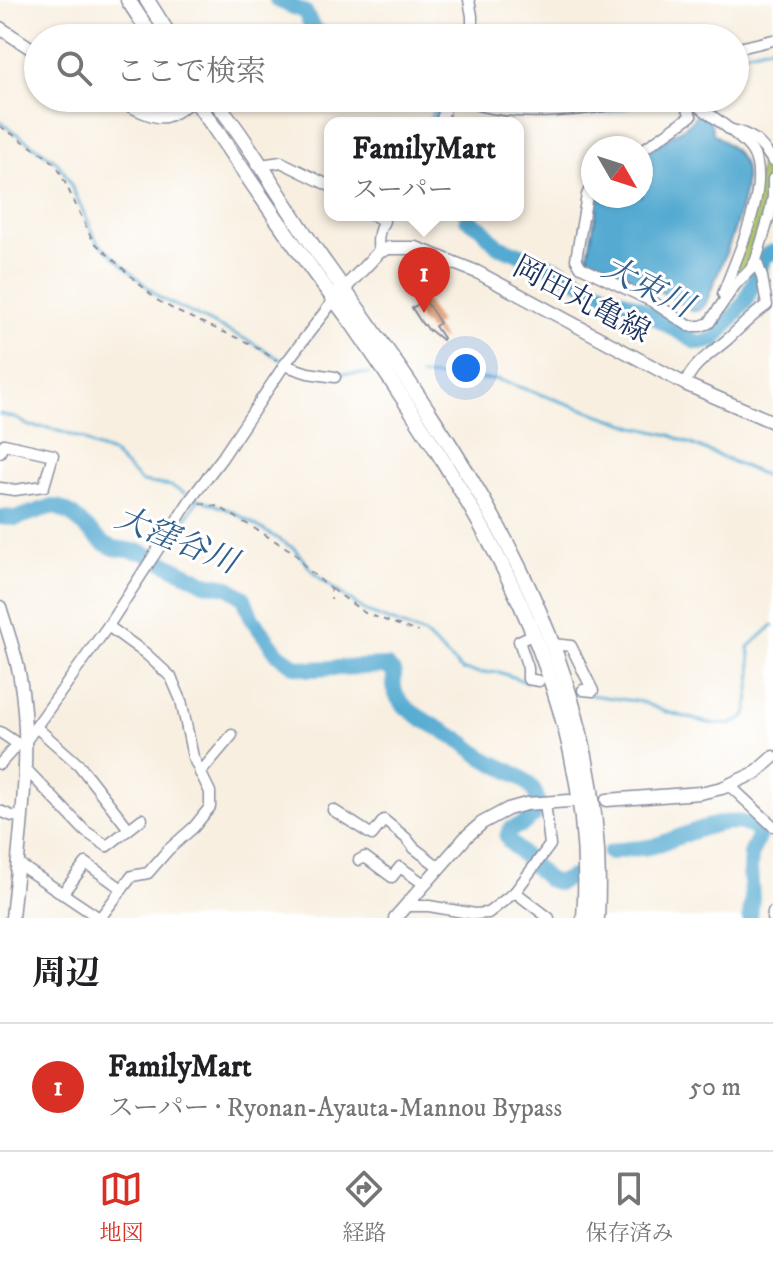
<!DOCTYPE html>
<html lang="ja">
<meta charset="utf-8">
<style>
body{margin:0;font-family:"IM FELL DW Pica","Noto Serif JP",serif;background:#f6f6f6;color:#202124}
.compass{position:absolute;left:581px;top:136px;width:72px;height:72px;border-radius:50%;background:#fff;box-shadow:0 2px 6px #0004;rotate:129deg}
.you{position:absolute;left:466px;top:368px;width:28px;height:28px;margin:-20px;border:6px solid #fff;border-radius:50%;background:#1a73e8;box-shadow:0 0 0 12px #1a73e833}
.badge{display:grid;place-items:center;width:52px;height:52px;border-radius:50%;background:#d93025;color:#fff;font-size:26px;font-weight:700}
.pin{position:absolute;translate:-50% -66px;filter:drop-shadow(0 2px 4px #0008)}
.pin::after{content:'';position:absolute;top:42px;width:28px;height:24px;background:inherit;clip-path:polygon(0 0,100% 0,50% 100%)}
.popup{position:absolute;left:324px;top:117px;width:200px;height:104px;box-sizing:border-box;display:grid;place-content:center;border-radius:16px;background:#fff;filter:drop-shadow(0 2px 6px #0005);font-size:26px;white-space:nowrap;color:#757577}
.popup b{font-size:30px;color:#202124}
.popup::after{content:'';position:absolute;left:50%;top:100%;margin-left:-16px;border:16px solid transparent;border-top-color:#fff}
.list{margin:0;padding:0;list-style:none}
h2{display:flex;justify-content:space-between;align-items:center;height:104px;margin:0;padding:0 32px;font-size:34px}
h2 small{font-size:26px;font-weight:400;color:#757577}
.list li{display:grid;grid-template-columns:52px 1fr auto;gap:24px;align-items:center;box-sizing:border-box;height:128px;padding:0 32px;border-top:2px solid #e0e0e0}
.list b{display:block;font-size:30px;white-space:nowrap}
.list p{margin:0;font-size:26px;white-space:nowrap;color:#757577}
.list em{font-size:26px;font-style:normal;color:#757577}
.icon{flex:none;width:44px;height:44px;fill:none;stroke:currentColor;stroke-width:2;stroke-linecap:round;stroke-linejoin:round}
.map{position:relative;flex:none;width:773px;height:918px;overflow:hidden}
.search{position:absolute;background:#fff;box-shadow:0 2px 6px #0004;left:24px;right:24px;top:24px;height:88px;display:flex;align-items:center;gap:20px;box-sizing:border-box;padding:0 28px;border-radius:44px;color:#757577;font-size:30px}
.sheet{height:232px;background:#fff}
nav{display:flex;justify-content:space-around;align-items:center;box-sizing:border-box;height:112px;border-top:2px solid #e0e0e0;background:#fff;font-size:22px;color:#757577}
nav a{display:grid;justify-items:center;gap:4px}
nav .on{color:#d93025}
.map>svg:first-child{display:block}
.green{fill:#adc56a;stroke:#647a64;stroke-width:2}
.water{fill:#54aad1;stroke:#386c98;stroke-width:2}
.lines{fill:none;stroke-linecap:round;stroke-linejoin:round}
.stream{stroke:#54aad1;stroke-width:3}
.river{stroke:#54aad1;stroke-width:16}
.building{fill:#dd9465}
.minor-casing{stroke:#8a8f9f;stroke-width:13}
.major-casing{stroke:#8a8f9f;stroke-width:15}
.highway-casing{stroke:#8a8f9f;stroke-width:17}
.path{stroke:#8a8f9f;stroke-width:2;stroke-dasharray:6 6;stroke-linecap:butt}
.minor{stroke:#fff;stroke-width:10}
.major{stroke:#fff;stroke-width:12}
.highway{stroke:#fff;stroke-width:14}
.labels{text-anchor:middle;stroke-width:6;stroke-linejoin:round;paint-order:stroke}
.street-label{font-size:30px;fill:#1b2f5e;stroke:#fff}
.water-label{font-size:32px;font-style:italic;fill:#32608c;stroke:#fff}
</style>
<div class="map">
<svg width="773" height="918" viewBox="0 0 773 918">
<rect width="100%" height="100%" fill="#fff"/>
<filter id="ink" filterUnits="userSpaceOnUse"><feTurbulence type="fractalNoise" baseFrequency=".0125" numOctaves="2"/><feDisplacementMap in="SourceGraphic" scale="16" xChannelSelector="R" yChannelSelector="G"/><feConvolveMatrix kernelMatrix="1 2 1 2 8 2 1 2 1" color-interpolation-filters="sRGB"/></filter>
<filter id="wash" filterUnits="userSpaceOnUse"><feTurbulence type="fractalNoise" baseFrequency=".006" numOctaves="4" result="noise"/><feDisplacementMap in="SourceGraphic" scale="32" xChannelSelector="R" yChannelSelector="G"/><feGaussianBlur stdDeviation="1.8" result="paint"/><feColorMatrix in="noise" values="0 0 0 0 0 0 0 0 0 0 0 0 0 0 0 0 0 1.4 0 .05"/><feComposite in="paint" operator="in"/></filter>
<g filter="url(#wash)">
<rect width="100%" height="100%" fill="#f8efe0"/>
<!-- green -->
<path class="green" d="M736 132C743 137 757 143 761 151 773 175 761 245 747 268 741 276 733 284 727 292L761 164Z"/>
<!-- water -->
<path class="water" d="M701 113 710 120 713 133C724 142 737 150 743 163 755 192 717 275 705 305L698 311H692L656 289 592 262 588 255 597 208 592 207 594 196H641V156L690 123 696 115Z"/>
<g class="lines">
<!-- stream -->
<g class="stream">
<path d="M299 9C314 8 311 15 319 24 326 32 342 32 351 38"/>
<polyline points="735,58 740,54 773,46"/>
<polyline points="466,106 479,112 501,114"/>
<polyline points="592,113 611,112 663,98"/>
<polyline points="0,122 56,161 66,175 97,241 160,298 251,342 285,362"/>
<polyline points="335,373 369,374"/>
<polyline points="420,376 499,380 635,427 670,435 773,479"/>
<polyline points="0,414 18,419 29,426 49,428 83,439 93,446 112,453 142,482 171,486 185,493"/>
<polyline points="196,498 232,511 295,549 310,568 322,580 367,612 424,634 462,670 481,673 499,672 526,682"/>
<polyline points="159,559 198,500"/>
<polyline points="590,695 642,702 666,712 712,724 728,724 737,722 745,716 747,712 752,673 749,647 773,625"/>
</g>
<!-- river -->
<g class="river">
<polyline points="277,0 305,12 315,33 320,38"/>
<polyline points="430,98 440,108 436,123"/>
<polyline points="467,215 467,219 481,228 498,246 560,270 591,287 638,307 696,342 706,342 715,339 745,302 765,256 773,252"/>
<path d="M0 517 17 518 50 507H57L71 514 103 543 114 548 142 552 205 583 228 587 244 598 252 619 278 654 295 666 309 669 387 666 394 673C394 679 393 687 395 692 402 714 446 730 464 743 471 748 477 754 484 758 502 769 531 776 537 798"/>
<polyline points="534,815 522,825 510,829 507,837 509,841 547,879 558,883 572,877"/>
<path d="M610 853C626 847 638 850 653 846 678 840 742 803 759 835L751 854 750 869 752 898 750 918"/>
</g>
</g>
<g id="blocks">
<!-- building -->
<polygon class="building" points="425,300 440,323 435,326 443,338 442,340 430,330 429,331 425,325 423,325 412,308"/>
</g>
</g>
<g filter="url(#ink)">
<use href="#blocks" fill-opacity="0" stroke="#8a8f9f" stroke-width="2"/>
<g class="lines">
<!-- minor casing -->
<g class="minor-casing">
<g id="minor">
<polyline points="469,0 472,16 472,38"/>
<polyline points="735,51 739,48 773,40"/>
<path d="M459 98C509 121 591 111 644 98"/>
<path d="M694 98 700 107C714 118 743 137 752 151 773 184 735 260 723 294"/>
<polyline points="441,123 446,104 450,98"/>
<path d="M729 129C753 135 759 140 773 161"/>
<polyline points="641,151 691,116 685,102 688,98"/>
<polyline points="261,165 281,162 330,186"/>
<polyline points="593,183 587,195 576,259 581,267 653,302 689,326 701,326 709,323 735,285 750,270 756,260"/>
<path d="M373 215 384 221C378 232 377 240 379 252"/>
<polyline points="284,365 308,373 335,377"/>
<path d="M685 384C693 363 712 353 728 339 741 327 752 315 767 305L762 277 756 260 769 217 773 197V179"/>
<polyline points="0,452 4,444 53,455 44,486 15,490 0,488"/>
<polyline points="534,634 519,641 528,668 528,679 539,681"/>
<polyline points="553,644 571,646 593,691 583,690"/>
<polyline points="36,727 79,765 129,829"/>
<polyline points="0,732 18,744 25,744"/>
<polyline points="25,742 108,626 190,500 222,458 285,364 334,300"/>
<polyline points="0,764 18,744"/>
<polyline points="24,767 85,831 107,846 142,819"/>
<polyline points="200,773 232,735"/>
<polyline points="730,786 773,826"/>
<polyline points="333,810 372,835 384,820 406,838 414,848 439,867"/>
<polyline points="0,811 12,816 21,817"/>
<polyline points="359,860 365,857 392,877 400,867 424,884"/>
<polyline points="17,863 99,918"/>
<polyline points="515,892 549,918"/>
<polyline points="62,894 86,863 122,889"/>
<polyline points="405,906 429,906 475,914 488,913 515,892 550,845 545,802"/>
<polyline points="100,918 132,876 148,873 168,850 194,827 210,807 210,792 193,757 181,700 171,677 145,653 108,626"/>
<polyline points="772,918 773,912"/>
</g>
</g>
<!-- major casing -->
<g class="major-casing">
<g id="major">
<polyline points="0,28 38,53"/>
<path d="M114 98C126 103 153 119 165 116 175 114 186 104 195 98"/>
<polyline points="339,294 379,252 389,248 416,248 477,272 685,384 773,422"/>
<path d="M0 607C7 630 16 654 20 678 33 752 19 843 12 918"/>
<polyline points="607,800 700,793 722,788 755,773 773,757"/>
<polyline points="395,918 467,836 482,823 508,809 526,804 569,801"/>
</g>
</g>
<!-- highway casing -->
<g class="highway-casing">
<g id="highway">
<polyline points="128,0 153,38"/>
<polyline points="147,0 171,38"/>
<path d="M194 98C233 155 271 212 311 268 325 288 340 306 354 326 476 503 600 694 584 918"/>
<path d="M213 98C255 150 286 209 325 263 467 461 611 661 597 918"/>
</g>
</g>
<!-- path -->
<g class="path">
<polyline points="0,126 50,159 58,168 93,241 157,300 178,312 251,344 276,360"/>
<polyline points="200,503 219,507 295,553 307,569 331,589 331,600"/>
<polyline points="332,589 365,613 418,632"/>
</g>
<!-- minor -->
<use href="#minor" class="minor"/>
<!-- major -->
<use href="#major" class="major"/>
<!-- highway -->
<use href="#highway" class="highway"/>
</g>
</g>
<g class="labels">
<!-- street labels -->
<g class="street-label">
<text transform="translate(582 299) rotate(28)" y="10">岡田丸亀線</text>
</g>
<!-- water labels -->
<g class="water-label">
<text transform="translate(648 286) rotate(27)" y="11">大束川</text>
<text transform="translate(177 539) rotate(22)" y="11">大窪谷川</text>
</g>
</g>
</svg>
<svg class="compass" viewBox="-18 -18 36 36"><path d="M0-13l5 13h-10z" fill="#e53935"/><path d="M0 13l5-13h-10z" fill="#757577"/></svg>
<div class="you"></div>
<div class="pin badge" style="left:424px;top:313px">1</div>
<div class="popup"><b>FamilyMart</b>スーパー</div>
<div class="search"><svg class="icon" aria-label="search" viewBox="0 0 24 24"><circle cx="10" cy="10" r="6"/><path d="M15 15l6 6"/></svg>ここで検索</div>
</div>
<section class="sheet">
<h2>周辺<small></small></h2>
<ul class="list">
<li><span class="badge">1</span><div><b>FamilyMart</b><p>スーパー · Ryonan-Ayauta-Mannou Bypass</p></div><em>50 m</em></li>
</ul>
</section>
<nav>
<a class="on"><svg class="icon" aria-label="map" viewBox="0 0 24 24"><path d="M3 6l6-2 6 2 6-2v14l-6 2-6-2-6 2zM9 4v14M15 6v14"/></svg>地図</a>
<a><svg class="icon" aria-label="directions" viewBox="0 0 24 24"><path d="M12 3l9 9-9 9-9-9zM9 14v-3h6M13 9l2 2-2 2"/></svg>経路</a>
<a><svg class="icon" aria-label="saved" viewBox="0 0 24 24"><path d="M7 4h10v16l-5-4-5 4z"/></svg>保存済み</a>
</nav>
